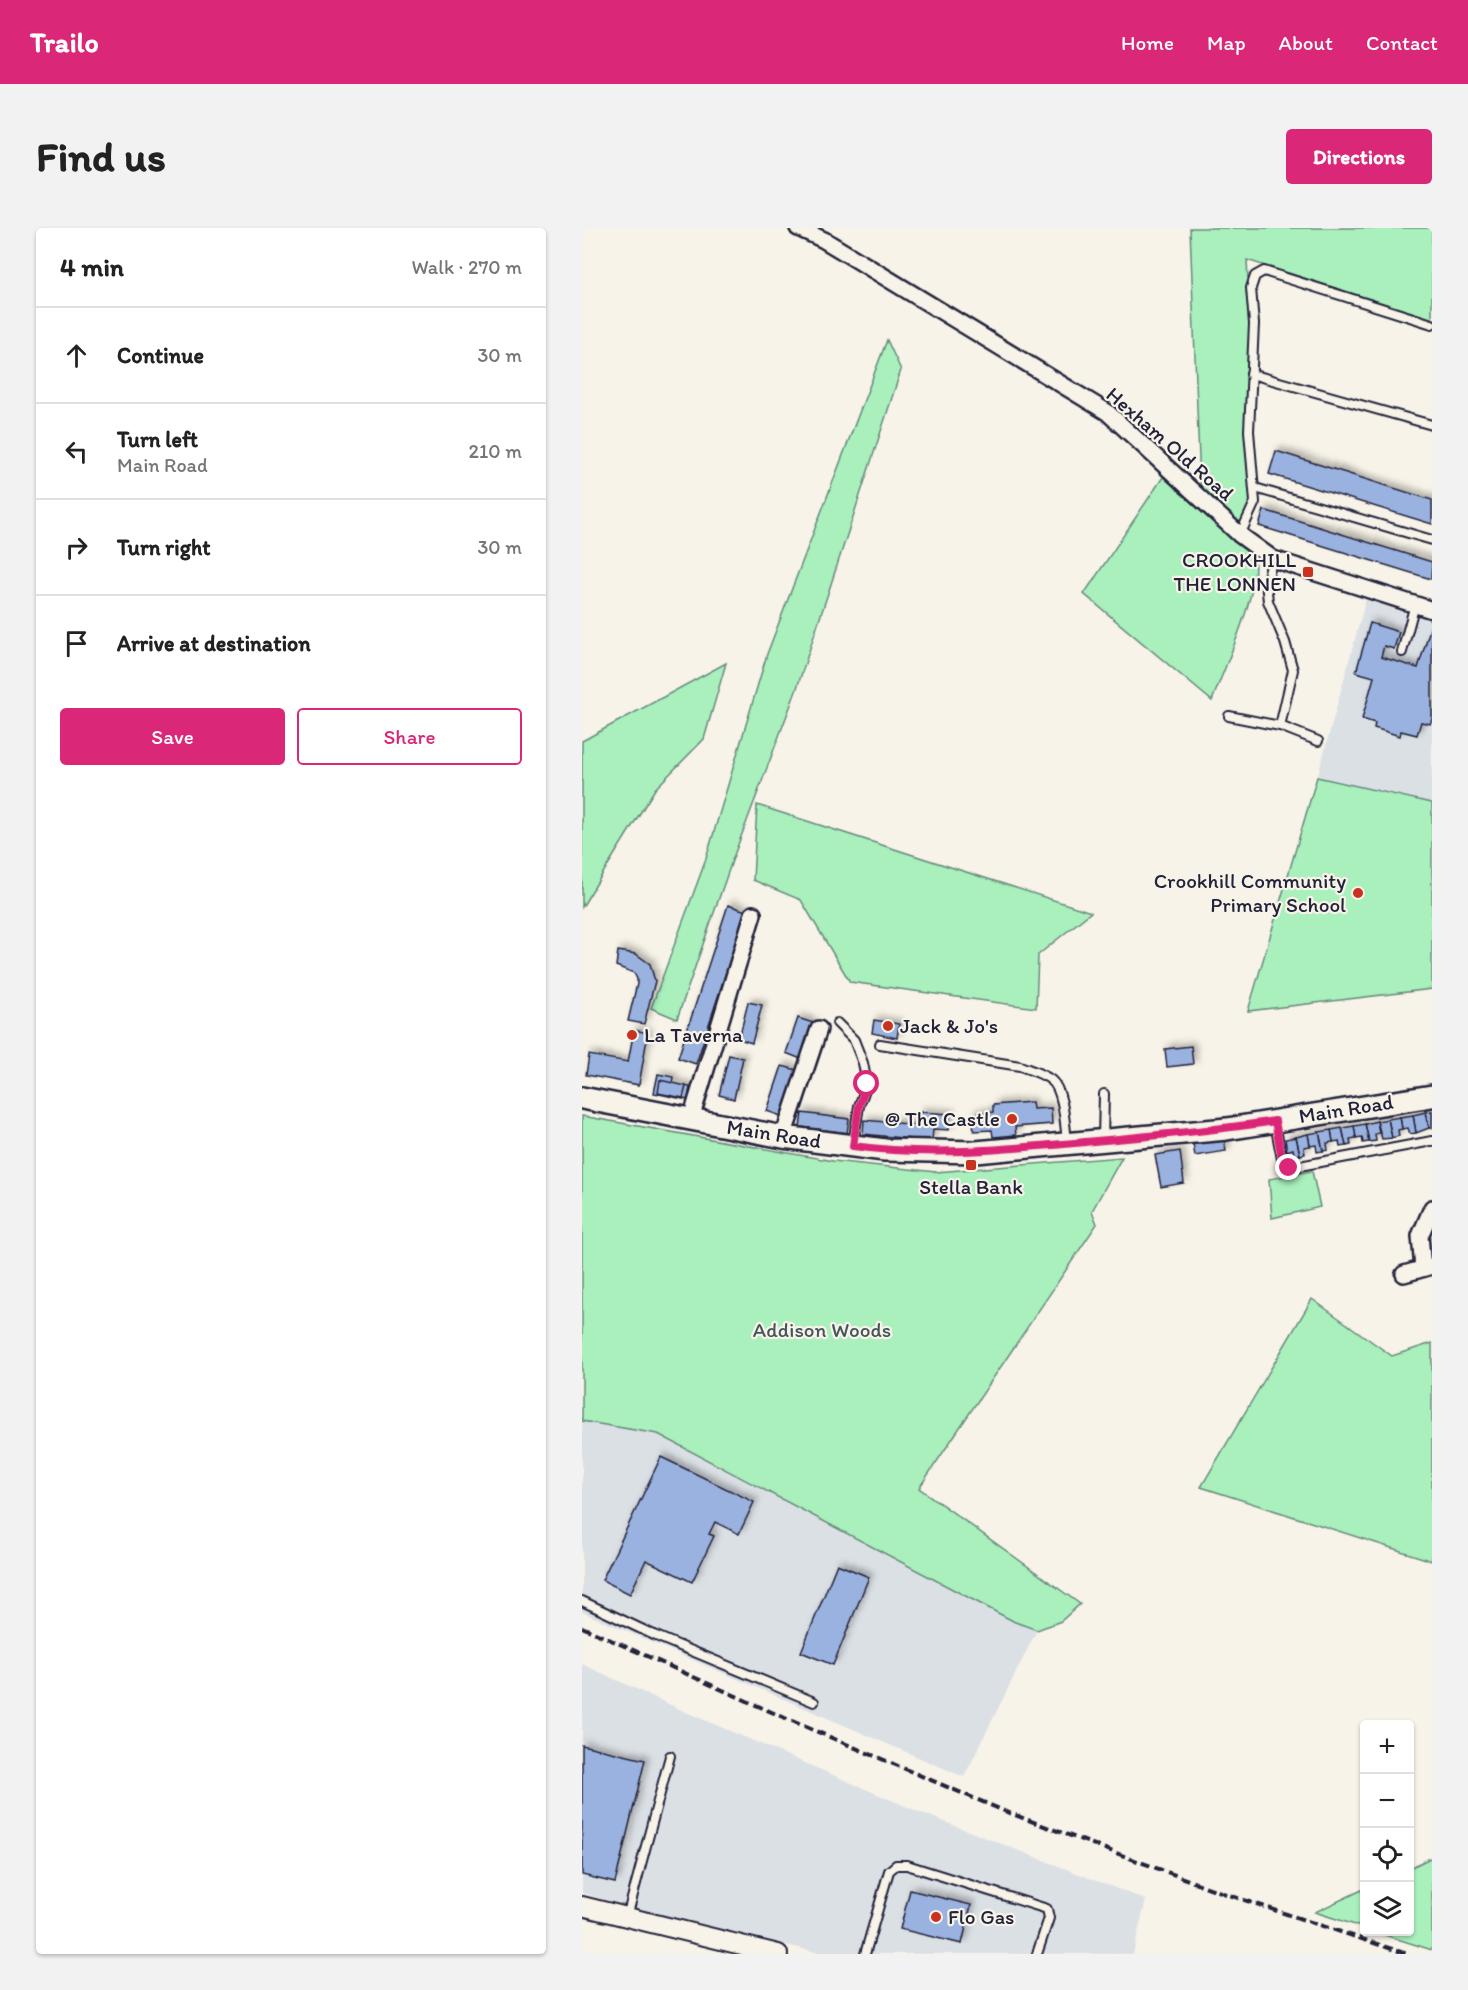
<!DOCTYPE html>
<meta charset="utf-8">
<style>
body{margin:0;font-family:Itim,sans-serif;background:#f2f2f2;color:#222}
.controls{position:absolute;right:18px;bottom:18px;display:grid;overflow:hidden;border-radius:6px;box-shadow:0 2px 4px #0004}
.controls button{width:54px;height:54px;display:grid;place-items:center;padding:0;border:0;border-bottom:2px solid #e0e0e0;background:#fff;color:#222;font:30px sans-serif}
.stop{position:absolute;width:18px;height:18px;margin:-14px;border:4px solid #db2777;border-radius:50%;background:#fff}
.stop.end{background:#db2777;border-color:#fff;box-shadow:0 2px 6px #0008}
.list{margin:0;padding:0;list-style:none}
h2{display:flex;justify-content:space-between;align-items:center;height:78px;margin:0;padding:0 24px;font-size:26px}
h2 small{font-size:20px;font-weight:400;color:#767676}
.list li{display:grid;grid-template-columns:39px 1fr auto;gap:18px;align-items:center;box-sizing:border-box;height:96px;padding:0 24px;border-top:2px solid #e0e0e0}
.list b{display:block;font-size:22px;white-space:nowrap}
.list p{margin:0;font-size:20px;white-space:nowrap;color:#767676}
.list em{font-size:20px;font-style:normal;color:#767676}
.actions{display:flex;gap:12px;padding:18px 24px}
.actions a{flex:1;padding:14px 0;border:2px solid #db2777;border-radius:6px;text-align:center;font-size:21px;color:#db2777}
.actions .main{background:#db2777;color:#fff}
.icon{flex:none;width:33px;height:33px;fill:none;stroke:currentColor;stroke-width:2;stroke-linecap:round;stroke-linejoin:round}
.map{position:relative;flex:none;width:850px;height:1726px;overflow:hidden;border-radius:6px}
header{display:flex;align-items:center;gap:36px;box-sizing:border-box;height:84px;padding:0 30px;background:#db2777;color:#fff}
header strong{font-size:28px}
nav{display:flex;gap:33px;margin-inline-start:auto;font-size:21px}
.intro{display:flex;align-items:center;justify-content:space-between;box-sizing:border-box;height:144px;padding:0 36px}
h1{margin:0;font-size:42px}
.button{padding:15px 27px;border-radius:6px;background:#db2777;color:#fff;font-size:21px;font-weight:700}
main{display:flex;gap:36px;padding:0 36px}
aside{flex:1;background:#fff;border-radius:6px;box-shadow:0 2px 4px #0004}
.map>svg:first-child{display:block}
.built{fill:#dbe0e5}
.green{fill:#a9f0bc;stroke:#66897c;stroke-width:1.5}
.building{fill:#9ab2df;stroke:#22223b;stroke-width:1.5;filter:url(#shadow)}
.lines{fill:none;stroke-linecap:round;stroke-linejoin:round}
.service-casing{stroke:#22223b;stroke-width:12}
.minor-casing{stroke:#22223b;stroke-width:20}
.tertiary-casing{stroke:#22223b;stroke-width:22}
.secondary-casing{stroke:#22223b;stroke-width:26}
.service{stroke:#f7f3e8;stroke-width:8}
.minor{stroke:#f7f3e8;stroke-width:15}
.tertiary{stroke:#f7f3e8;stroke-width:18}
.secondary{stroke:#f7f3e8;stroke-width:21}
.rail{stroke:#22223b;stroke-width:4;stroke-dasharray:9 4.5;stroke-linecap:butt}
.route{stroke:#db2777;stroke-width:8}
.poi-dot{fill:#c8321e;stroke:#f7f3e8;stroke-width:2}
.labels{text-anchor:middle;stroke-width:4.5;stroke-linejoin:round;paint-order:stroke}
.street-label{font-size:21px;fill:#22223b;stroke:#f7f3e8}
.poi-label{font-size:21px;fill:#22223b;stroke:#f7f3e8;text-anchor:end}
.park-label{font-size:21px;fill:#44565b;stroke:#f7f3e8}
</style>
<header>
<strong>Trailo</strong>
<nav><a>Home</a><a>Map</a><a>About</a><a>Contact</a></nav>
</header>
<div class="intro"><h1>Find us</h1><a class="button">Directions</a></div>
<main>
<aside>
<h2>4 min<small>Walk · 270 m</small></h2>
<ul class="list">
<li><svg class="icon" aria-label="ahead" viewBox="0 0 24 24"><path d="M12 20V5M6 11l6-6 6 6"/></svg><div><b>Continue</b></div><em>30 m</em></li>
<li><svg class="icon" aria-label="left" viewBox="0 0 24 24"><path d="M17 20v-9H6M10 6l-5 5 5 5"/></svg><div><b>Turn left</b><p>Main Road</p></div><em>210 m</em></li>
<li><svg class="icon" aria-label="right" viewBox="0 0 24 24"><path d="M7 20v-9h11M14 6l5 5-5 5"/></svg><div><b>Turn right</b></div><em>30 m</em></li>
<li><svg class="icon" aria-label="arrive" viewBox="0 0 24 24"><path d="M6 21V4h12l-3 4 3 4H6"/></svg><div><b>Arrive at destination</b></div></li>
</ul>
<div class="actions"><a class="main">Save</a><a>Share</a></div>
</aside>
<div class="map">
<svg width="850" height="1726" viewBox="0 0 850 1726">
<defs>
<filter id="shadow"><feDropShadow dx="4" dy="-4" stdDeviation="3" flood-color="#0004"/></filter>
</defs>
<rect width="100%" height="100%" fill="#f7f3e8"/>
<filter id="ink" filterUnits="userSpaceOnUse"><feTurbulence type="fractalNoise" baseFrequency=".0167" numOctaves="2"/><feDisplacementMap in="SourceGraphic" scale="12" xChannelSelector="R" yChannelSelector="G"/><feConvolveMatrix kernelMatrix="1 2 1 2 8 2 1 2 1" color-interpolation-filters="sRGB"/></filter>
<g filter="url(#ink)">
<!-- built -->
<g class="built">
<polygon points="785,367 850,392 850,761 666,783 730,569"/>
<polygon points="0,1193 76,1206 433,1394 455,1402 382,1549 0,1384"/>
<polygon points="0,1436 106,1485 335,1583 564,1672 551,1726 242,1726 59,1682 0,1665"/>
</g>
<!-- green -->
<g class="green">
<polygon points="608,0 850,0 850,91 665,32 668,95 665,203 670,274 658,303 636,282 618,256"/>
<polygon points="305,112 319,142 214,463 151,630 95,791 69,780 123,634 185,426"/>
<path d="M581 249 672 330C679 361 642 440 630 473L502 366Z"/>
<polygon points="144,435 122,511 73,561 0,679 0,513"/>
<polygon points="735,549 850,575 850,761 666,783"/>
<polygon points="175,577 509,684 456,727 454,780 268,754 219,672 171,652"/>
<polygon points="0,888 251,933 354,944 540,929 510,983 515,996 337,1260 498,1376 479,1393 455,1402 433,1394 76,1206 0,1193"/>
<polygon points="730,943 738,979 690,990 687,951"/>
<polygon points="730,1071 810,1128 850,1115 850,1333 619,1259"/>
<polygon points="850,1629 850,1722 793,1704 828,1704 828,1640"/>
<polygon points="782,1661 782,1700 733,1684"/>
</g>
<!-- building -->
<g class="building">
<polygon points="694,223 850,272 850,296 687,246"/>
<polygon points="682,282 850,334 849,351 677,298"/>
<polygon points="788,395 817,404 812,421 802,418 799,429 836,440 848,401 850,402 850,491 848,496 839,494 835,507 819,503 818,508 792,500 793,495 780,491 792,449 774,444"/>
<polygon points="146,677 164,683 114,836 96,830"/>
<polygon points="36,723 54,726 68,736 73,753 62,796 46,793 55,756 55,751 52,745 34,738"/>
<polygon points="166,774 180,777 170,815 157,811"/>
<polygon points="216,790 231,795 219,831 204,825"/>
<polygon points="292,792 317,796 315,810 290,805"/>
<polygon points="52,802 66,805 57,857 4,847 7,827 46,834"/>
<polygon points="609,818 611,836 585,839 583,821"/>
<polygon points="147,827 161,830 152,871 137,867"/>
<polygon points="200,838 215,842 199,888 185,883"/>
<polygon points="76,846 91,849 90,856 108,859 106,872 72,865"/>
<polygon points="78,852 104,858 101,870 76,865"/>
<polygon points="450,874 451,881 469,880 470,896 433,899 434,907 411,909 410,902 392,903 390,886 411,884 411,877"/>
<polygon points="850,883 850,900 847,900 844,884"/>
<polygon points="338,884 368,886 367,902 351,901 350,913 281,906 282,892 336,897"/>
<polygon points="844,884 847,900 834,905 831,887"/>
<polygon points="220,885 267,891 265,905 218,899"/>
<polygon points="831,887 834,905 828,906 826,900 820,901 818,889"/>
<polygon points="818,889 820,901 816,902 817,908 810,910 806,891"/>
<polygon points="806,891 810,910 800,911 795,893"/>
<polygon points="795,893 797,905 793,906 794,913 787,914 783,896"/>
<polygon points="783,896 787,914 781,915 780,909 774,910 772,898"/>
<polygon points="772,898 774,910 768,911 769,917 764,918 760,900"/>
<polygon points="760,900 764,918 758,919 757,913 751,914 749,902"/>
<polygon points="749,902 751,914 745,915 746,922 741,923 737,904"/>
<polygon points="737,904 741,923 735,924 734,917 728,918 726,906"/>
<polygon points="726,906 728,918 722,919 723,926 718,927 714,909"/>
<polygon points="714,909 718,927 712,928 711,921 705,923 703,911"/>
<polygon points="642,911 644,923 613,928 611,916"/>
<polygon points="598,923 602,955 579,959 573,927"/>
<polygon points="79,1229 172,1274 157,1306 133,1294 127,1306 132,1308 110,1354 64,1332 48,1366 20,1352"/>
<polygon points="255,1336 287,1349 251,1437 219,1424"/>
<polygon points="0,1517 63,1532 33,1655 0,1647"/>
<polygon points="328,1662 389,1677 380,1716 318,1701"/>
</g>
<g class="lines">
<!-- service casing -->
<g class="service-casing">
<g id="service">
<polyline points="669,146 850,197"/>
<polyline points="673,260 850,312"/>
<polyline points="658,307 673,274 667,203 672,96 669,60 673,48 682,43 850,96"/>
<polyline points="820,424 833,376"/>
<polyline points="647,488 698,498 711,442 703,414 686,373 684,355 691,331"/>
<polyline points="698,498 736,513"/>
<polyline points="255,795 272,812 281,835 285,856 277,878 271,916"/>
<path d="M298 816 438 838C448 842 460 845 469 852 482 862 483 898 485 914"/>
<polyline points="693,896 701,936 707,940 850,913"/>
<polyline points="521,911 522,866"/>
<polyline points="0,1373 74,1408 232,1474"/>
<polyline points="45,1689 88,1528"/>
<polyline points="283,1726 307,1643 314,1637 325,1637 465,1681 467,1690 455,1726"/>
</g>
</g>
<!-- minor casing -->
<g class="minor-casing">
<g id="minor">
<polyline points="216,0 242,12 525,184 658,307 691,331 850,382"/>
<polyline points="109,891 171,686"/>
<polyline points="201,909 237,801"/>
<polyline points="841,1040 838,1008 850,980"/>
<polyline points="822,1046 850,1038"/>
</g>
</g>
<!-- tertiary casing -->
<g class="tertiary-casing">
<polyline id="tertiary" points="0,1678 196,1726"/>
</g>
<!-- secondary casing -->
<g class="secondary-casing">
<polyline id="secondary" points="0,870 201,909 303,922 394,924 645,901 850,868"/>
</g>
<!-- service -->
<use href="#service" class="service"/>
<!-- minor -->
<use href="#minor" class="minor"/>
<!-- tertiary -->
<use href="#tertiary" class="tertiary"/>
<!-- secondary -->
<use href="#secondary" class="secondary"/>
<!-- rail -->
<polyline class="rail" points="0,1399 203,1490 422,1583 641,1665 825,1726"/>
</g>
</g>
<g class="lines" filter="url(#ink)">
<!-- route -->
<path class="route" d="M285 856 277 878 271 918C348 929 426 921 503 914 566 908 630 903 693 893L701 936 707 940"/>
</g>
<!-- markers -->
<g class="poi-dot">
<rect x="720" y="338" width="12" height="12" rx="3"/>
<circle cx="776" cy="665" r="6"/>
<circle cx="306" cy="798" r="6"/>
<circle cx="50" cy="807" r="6"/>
<circle cx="430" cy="891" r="6"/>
<rect x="383" y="931" width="12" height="12" rx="3"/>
<circle cx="354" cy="1689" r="6"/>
</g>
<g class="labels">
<!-- street labels -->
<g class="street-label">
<text transform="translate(588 216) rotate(41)" y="7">Hexham Old Road</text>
<text transform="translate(764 881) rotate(-9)" y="7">Main Road</text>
<text transform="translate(192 906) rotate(9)" y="7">Main Road</text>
</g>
<!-- poi labels -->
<g class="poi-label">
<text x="714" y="339">CROOKHILL<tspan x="714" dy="24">THE LONNEN</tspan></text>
<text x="764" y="660">Crookhill Community<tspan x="764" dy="24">Primary School</tspan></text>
<text x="318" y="805" text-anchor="start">Jack &amp; Jo's</text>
<text x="62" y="814" text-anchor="start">La Taverna</text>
<text x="418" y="898">@ The Castle</text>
<text x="389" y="966" text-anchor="middle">Stella Bank</text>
<text x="366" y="1696" text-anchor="start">Flo Gas</text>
</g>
<!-- park labels -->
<g class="park-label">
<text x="240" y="1109">Addison Woods</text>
</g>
</g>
</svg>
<div class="controls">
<button>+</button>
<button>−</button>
<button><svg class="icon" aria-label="locate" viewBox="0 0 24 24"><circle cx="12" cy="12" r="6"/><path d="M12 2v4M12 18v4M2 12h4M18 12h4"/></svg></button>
<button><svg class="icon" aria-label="layers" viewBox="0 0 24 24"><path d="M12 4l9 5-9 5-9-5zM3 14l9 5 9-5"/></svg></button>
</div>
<div class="stop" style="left:285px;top:856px"></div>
<div class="stop end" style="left:707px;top:940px"></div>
</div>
</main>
